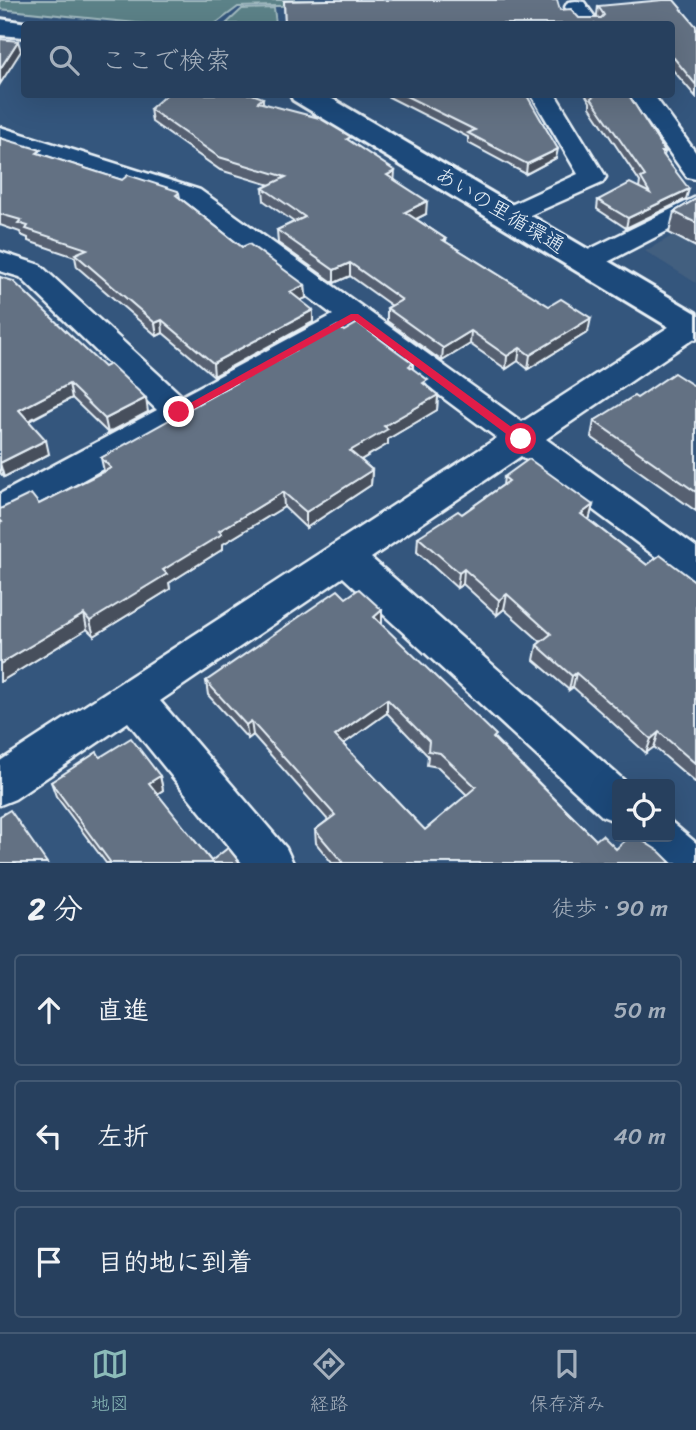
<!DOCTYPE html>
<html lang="ja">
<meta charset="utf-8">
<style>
body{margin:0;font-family:Sriracha,"Klee One",sans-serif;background:#2f4764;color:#f1f3f6}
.controls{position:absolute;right:21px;bottom:21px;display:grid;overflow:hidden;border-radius:7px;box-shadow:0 7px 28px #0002}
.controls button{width:63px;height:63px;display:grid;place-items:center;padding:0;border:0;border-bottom:2px solid #435973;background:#27405e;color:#f1f3f6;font:35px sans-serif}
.stop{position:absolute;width:21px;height:21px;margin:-16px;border:5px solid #e11d48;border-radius:50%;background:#fff}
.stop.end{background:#e11d48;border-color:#fff;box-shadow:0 2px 7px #0008}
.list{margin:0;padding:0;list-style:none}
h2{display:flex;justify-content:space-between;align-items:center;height:91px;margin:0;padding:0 28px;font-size:30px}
h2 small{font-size:23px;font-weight:400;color:#a4afbc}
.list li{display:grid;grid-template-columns:46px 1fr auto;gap:21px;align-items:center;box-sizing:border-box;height:112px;margin:0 14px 14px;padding:0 14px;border:2px solid #435973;border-radius:7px}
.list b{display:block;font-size:26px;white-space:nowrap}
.list em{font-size:23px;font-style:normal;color:#a4afbc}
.icon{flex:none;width:38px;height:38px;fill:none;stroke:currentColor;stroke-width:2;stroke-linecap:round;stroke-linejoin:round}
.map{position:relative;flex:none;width:696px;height:863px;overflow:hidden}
.search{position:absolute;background:#27405e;box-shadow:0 7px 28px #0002;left:21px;right:21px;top:21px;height:77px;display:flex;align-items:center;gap:18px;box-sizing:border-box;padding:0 24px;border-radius:7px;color:#a4afbc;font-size:26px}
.sheet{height:469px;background:#27405e}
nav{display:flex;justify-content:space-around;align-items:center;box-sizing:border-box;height:98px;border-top:2px solid #435973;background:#27405e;font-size:19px;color:#a4afbc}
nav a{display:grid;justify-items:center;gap:4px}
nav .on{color:#8bbbb9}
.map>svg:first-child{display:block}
.built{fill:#425e7f}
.green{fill:#5b8288;stroke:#a2bac0;stroke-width:2}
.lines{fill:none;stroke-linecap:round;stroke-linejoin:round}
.minor-casing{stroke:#e8f1f8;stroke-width:5}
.tertiary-casing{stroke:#e8f1f8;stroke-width:6}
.minor{fill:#1f4a7a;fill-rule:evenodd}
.tertiary{fill:#1f4a7a;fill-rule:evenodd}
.wall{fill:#566171;stroke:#e8f1f8;stroke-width:2;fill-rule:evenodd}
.shaded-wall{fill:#464f5c;stroke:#e8f1f8;stroke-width:2}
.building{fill:#647183;stroke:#e8f1f8;stroke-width:2;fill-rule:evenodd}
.route{fill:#e11d48}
.labels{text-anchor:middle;stroke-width:7;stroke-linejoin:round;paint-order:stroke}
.street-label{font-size:21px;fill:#e8f1f8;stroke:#1f4a7a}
</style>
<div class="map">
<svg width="696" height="863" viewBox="0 0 696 863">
<rect width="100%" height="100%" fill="#34567d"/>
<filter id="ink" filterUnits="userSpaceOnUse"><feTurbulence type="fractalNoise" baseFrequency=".0143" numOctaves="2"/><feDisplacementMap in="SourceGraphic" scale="14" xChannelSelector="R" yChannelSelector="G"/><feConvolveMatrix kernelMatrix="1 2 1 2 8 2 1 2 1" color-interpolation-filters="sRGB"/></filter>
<g filter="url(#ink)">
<!-- built -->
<polygon class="built" points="696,223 696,283 645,251"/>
<!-- green -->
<g class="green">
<polygon points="0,0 525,0 238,7 215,24 146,24 0,9"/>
<polygon points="274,8 276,24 226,24 242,9"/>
</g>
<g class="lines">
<!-- minor casing -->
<g class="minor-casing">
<g id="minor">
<polygon points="576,1 584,2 600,24 578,24 565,7 568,2"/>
<polygon points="531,94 555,94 606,177 602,183 510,224 500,222 496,216 500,210 578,174"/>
<polygon points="628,94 653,94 696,153 696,179 687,177"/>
<polygon points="0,127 200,190 522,422 681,319 696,317 696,337 546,439 696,547 696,582 683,577 521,456 371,558 628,784 617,784 617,822 602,816 343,577 160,701 286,848 293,863 242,863 128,722 15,799 0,805 0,761 497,438 352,330 13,519 0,523 0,494 157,410 20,277 0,271 0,252 40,265 182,396 333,315 182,202 0,142"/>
<polygon points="696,197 696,216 596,268 586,271 576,268 572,262 576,256"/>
<polygon points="670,821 696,843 696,863 652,863 640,852 634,837 670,837"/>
</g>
</g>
<!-- tertiary casing -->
<g class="tertiary-casing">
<g id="tertiary">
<polygon points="0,19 34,24 24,24 24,37 0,35"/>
<polygon points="290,94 324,94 696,313 696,339 684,336 293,100"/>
</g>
</g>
<!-- minor -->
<use href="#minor" class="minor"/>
<!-- tertiary -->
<use href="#tertiary" class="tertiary"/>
</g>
<!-- wall -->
<g class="wall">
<polygon points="284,1 560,10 579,18 598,18 597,15 598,6 696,26 696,97 671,68 671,24 285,24"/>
<polygon points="383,94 526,94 556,158 526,174 468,143 468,137"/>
<polygon points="585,94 628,94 665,152 664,156 686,199 626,228 597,209 598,200 639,188 640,182 590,107 590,102"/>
<polygon points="263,98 263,103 351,142 395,180 426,214 416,219 446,239 446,242 588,332 528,369 518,361 506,369 470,344 442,361 387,321 387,308 392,306 350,276 334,283 278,243 277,230 294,222 264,201 263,188 270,185 220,170 152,122 150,109"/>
<polygon points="0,138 41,154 122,180 179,193 180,198 242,247 305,285 306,298 300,300 313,322 214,376 163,333 157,336 77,267 75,257 28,241 28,238 21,235 20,232 0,225"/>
<polygon points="696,199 696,247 669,233 674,212"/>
<polygon points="0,277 148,412 108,433 72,398 29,421 49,454 4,477 0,473"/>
<polygon points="344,331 413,363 413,369 427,386 438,395 437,410 388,439 388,444 361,460 372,470 371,485 306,528 284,507 223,544 223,549 169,583 170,589 94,636 87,629 0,682 0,509 39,504 104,471 101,458"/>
<polygon points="696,387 696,511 591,437 594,421 637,398"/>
<polygon points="504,477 593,505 589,520 647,565 696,582 696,783 654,747 646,753 573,687 569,690 534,660 537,645 541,642 504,609 497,615 463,584 457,588 417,552 418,537 462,514 503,485"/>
<path d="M346 598 382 610V625L596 840 616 849 643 841 671 863H332L316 843 315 830 328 820 253 735 248 739 208 695 206 681ZM387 713 428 756 427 765 438 767 467 795 425 830 343 744Z"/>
<polygon points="100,757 160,776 163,790 157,794 211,861 240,863 106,863 56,796 51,782"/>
</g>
<!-- shaded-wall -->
<g class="shaded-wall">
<polygon points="18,41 21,51 0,84 0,69"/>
<polygon points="558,149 556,158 526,174 527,164"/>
<polygon points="395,171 394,184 387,175"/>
<polygon points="689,189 686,199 626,228 628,218"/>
<polygon points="427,201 426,214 404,225 405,212"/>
<polygon points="350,263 350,276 334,283 334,270"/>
<polygon points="305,285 306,298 291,305 290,292"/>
<polygon points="313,310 313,322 214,376 213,363"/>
<polygon points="591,318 588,332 528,369 530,355"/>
<polygon points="162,320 163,333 157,336 155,323"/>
<polygon points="471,331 470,344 442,361 443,348"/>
<polygon points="520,348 518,361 506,369 507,356"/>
<polygon points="69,384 72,398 22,424 19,410"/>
<polygon points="438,395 437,410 388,439 388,444 350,466 350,451 384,426"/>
<polygon points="146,398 148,412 108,433 105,419"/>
<polygon points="46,440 49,454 4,477 0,463"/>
<polygon points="372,470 371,485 306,528 306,512"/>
<polygon points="283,492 284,507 223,544 223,549 169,583 170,589 94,636 90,621 219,531"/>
<polygon points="593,505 589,520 581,514"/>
<polygon points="464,569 463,584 457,588 459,573"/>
<polygon points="507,594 504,609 497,615 499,600"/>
<polygon points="382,610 382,625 374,617"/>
<polygon points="84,614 87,629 0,682 0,664"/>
<polygon points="576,673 573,687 569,690 572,676"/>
<polygon points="387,699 387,713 335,750 335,736"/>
<polygon points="251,721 253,735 248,739 246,725"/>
<polygon points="659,732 654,747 646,753 651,739"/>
<polygon points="160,776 163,790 152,797 149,783"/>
</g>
<!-- building -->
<g class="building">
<polygon points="327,0 557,0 560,10 571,9 579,18 601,18 604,15 598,6 663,0 674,0 696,26 696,85 674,58 671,59 671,24 287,24 285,23 284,1"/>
<polygon points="0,39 18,41 0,69"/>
<polygon points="167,94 252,94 263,98 258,102 319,118 351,137 347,139 395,171 387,175 427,201 405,212 446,239 443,240 549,306 561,299 591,318 530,355 520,348 507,356 471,331 443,348 387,308 402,300 350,263 334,270 277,230 305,217 263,188 286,177 219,157 150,109"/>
<polygon points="402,94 526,94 558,149 527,164 468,133 475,130"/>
<polygon points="593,94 628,94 665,152 661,152 689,189 628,218 598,200 630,183 650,193 641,178 645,176 591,98 594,96"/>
<polygon points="0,138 41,150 37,153 122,180 128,175 178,191 179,193 176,195 242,247 249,244 305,285 290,292 313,310 213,363 162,320 155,323 75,254 87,249 26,229 28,226 18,223 21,220 0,214"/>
<polygon points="696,199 696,223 674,212"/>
<polygon points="0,277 13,281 104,367 110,364 146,398 105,419 69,384 19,410 46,440 0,463"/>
<polygon points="358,323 413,363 409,366 428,380 423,383 438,395 384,426 388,429 350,451 372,470 306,512 283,492 219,531 222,534 163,570 167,574 90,621 84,614 0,664 0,523 2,522 0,520 0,509 31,494 39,504 111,468 101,458 338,326 344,331"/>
<polygon points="674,373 696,387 696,492 594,421 634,396 637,398"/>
<polygon points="529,459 593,505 581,514 647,565 660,555 696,582 696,764 659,732 651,739 576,673 572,676 537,645 551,634 507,594 499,600 464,569 459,573 418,537 458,511 462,514 509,481 504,477"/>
<path d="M359 589 382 610 374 617 496 735 493 738 596 840 602 835 616 849 629 837H640L643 841 660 852 671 863H343L315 830 335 815 251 721 246 725 206 681 338 590 346 598ZM387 699 429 741 428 751 440 753 476 787 425 830 335 736Z"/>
<polygon points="131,738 160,776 149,783 211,861 228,848 240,863 111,863 51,782 97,752 100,757"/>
<polygon points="10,810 47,863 0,863 0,816"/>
</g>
</g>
<!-- route -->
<polygon class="route" points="351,314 358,314 525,437 525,442 517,442 354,320 183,415 175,415 174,412"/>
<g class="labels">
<!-- street labels -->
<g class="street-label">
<text transform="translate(500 210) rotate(31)" y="7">あいの里循環通</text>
</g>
</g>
</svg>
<div class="controls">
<button><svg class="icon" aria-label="locate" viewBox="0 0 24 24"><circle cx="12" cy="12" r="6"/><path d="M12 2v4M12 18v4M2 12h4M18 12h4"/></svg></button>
</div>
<div class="stop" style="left:521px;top:439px"></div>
<div class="stop end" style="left:179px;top:412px"></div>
<div class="search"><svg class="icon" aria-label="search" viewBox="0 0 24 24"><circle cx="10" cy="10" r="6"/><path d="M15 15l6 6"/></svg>ここで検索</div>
</div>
<section class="sheet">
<h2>2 分<small>徒歩 · 90 m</small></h2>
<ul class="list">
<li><svg class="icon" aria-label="ahead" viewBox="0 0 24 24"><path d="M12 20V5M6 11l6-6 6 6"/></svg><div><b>直進</b></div><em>50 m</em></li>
<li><svg class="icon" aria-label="left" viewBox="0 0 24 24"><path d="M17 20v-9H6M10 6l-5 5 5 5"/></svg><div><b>左折</b></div><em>40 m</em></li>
<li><svg class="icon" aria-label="arrive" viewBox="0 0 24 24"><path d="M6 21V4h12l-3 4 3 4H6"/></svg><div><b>目的地に到着</b></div></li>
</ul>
</section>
<nav>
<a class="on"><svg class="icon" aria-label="map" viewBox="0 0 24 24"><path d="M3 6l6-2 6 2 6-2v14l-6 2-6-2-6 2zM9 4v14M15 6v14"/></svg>地図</a>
<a><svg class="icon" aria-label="directions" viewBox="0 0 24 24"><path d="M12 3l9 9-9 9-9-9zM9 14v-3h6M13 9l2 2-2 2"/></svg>経路</a>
<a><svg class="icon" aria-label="saved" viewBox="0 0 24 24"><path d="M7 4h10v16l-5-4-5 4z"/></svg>保存済み</a>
</nav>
